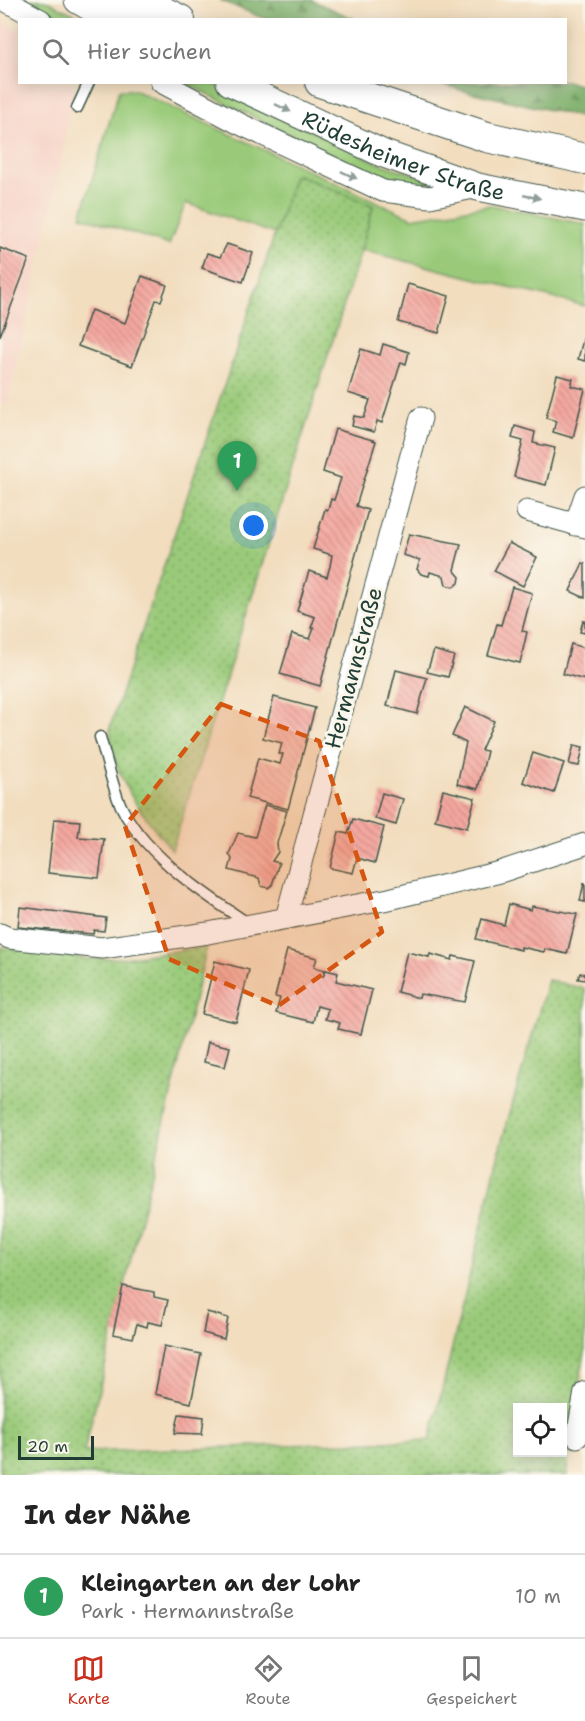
<!DOCTYPE html>
<html lang="de">
<meta charset="utf-8">
<style>
body{margin:0;font-family:"Shantell Sans",sans-serif;background:#f2f2f2;color:#222}
.controls{position:absolute;right:18px;bottom:18px;display:grid;overflow:hidden;border-radius:0px;box-shadow:0 3px 15px #0003}
.controls button{width:54px;height:54px;display:grid;place-items:center;padding:0;border:0;border-bottom:2px solid #e0e0e0;background:#fff;color:#222;font:30px sans-serif}
.scale{position:absolute;left:18px;bottom:15px;width:76px;box-sizing:border-box;padding-left:6px;border:3px solid #1f3d34;border-top:0;font-size:16px;line-height:21px;white-space:nowrap;color:#1f3d34;-webkit-text-stroke:4px #fbf7ec;paint-order:stroke}
.you{position:absolute;left:254px;top:526px;width:21px;height:21px;margin:-15px;border:4px solid #fff;border-radius:50%;background:#1a73e8;box-shadow:0 0 0 9px #1a73e833}
.badge{display:grid;place-items:center;width:39px;height:39px;border-radius:50%;background:#c8321e;color:#fff;font-size:20px;font-weight:700}
.pin{position:absolute;translate:-50% -50px;filter:drop-shadow(0 2px 3px #0008)}
.pin::after{content:'';position:absolute;top:32px;width:21px;height:18px;background:inherit;clip-path:polygon(0 0,100% 0,50% 100%)}
.list{margin:0;padding:0;list-style:none}
h2{display:flex;justify-content:space-between;align-items:center;height:78px;margin:0;padding:0 24px;font-size:26px}
h2 small{font-size:20px;font-weight:400;color:#767676}
.list li{display:grid;grid-template-columns:39px 1fr auto;gap:18px;align-items:center;box-sizing:border-box;height:84px;padding:0 24px;border-top:2px solid #e0e0e0}
.list b{display:block;font-size:22px;white-space:nowrap}
.list p{margin:0;font-size:20px;white-space:nowrap;color:#767676}
.list em{font-size:20px;font-style:normal;color:#767676}
.icon{flex:none;width:33px;height:33px;fill:none;stroke:currentColor;stroke-width:2;stroke-linecap:round;stroke-linejoin:round}
.map{position:relative;flex:none;width:585px;height:1475px;overflow:hidden}
.search{position:absolute;background:#fff;box-shadow:0 3px 15px #0003;left:18px;right:18px;top:18px;height:66px;display:flex;align-items:center;gap:15px;box-sizing:border-box;padding:0 21px;border-radius:0px;color:#767676;font-size:22px}
.sheet{height:162px;background:#fff}
nav{display:flex;justify-content:space-around;align-items:center;box-sizing:border-box;height:84px;border-top:2px solid #e0e0e0;background:#fff;font-size:16px;color:#767676}
nav a{display:grid;justify-items:center;gap:3px}
nav .on{color:#c8321e}
.map>svg:first-child{display:block}
.built{fill:#f6d2c4}
.grass{fill:#9aca79;stroke:#5c8456;stroke-width:1.5}
.forest{fill:url(#forest-firs);stroke:#4d764e;stroke-width:1.5}
.park{fill:url(#park-dots);stroke:#5c8456;stroke-width:1.5;fill-rule:evenodd}
.building{fill:url(#building-back-hatch)}
.lines{fill:none;stroke-linecap:round;stroke-linejoin:round}
.service-casing{stroke:#3f5549;stroke-width:13}
.minor-casing{stroke:#3f5549;stroke-width:23}
.tertiary-casing{stroke:#3f5549;stroke-width:29}
.secondary-casing{stroke:#3f5549;stroke-width:32}
.service{stroke:#fff;stroke-width:10}
.minor{stroke:#fff;stroke-width:21}
.tertiary{stroke:#fff;stroke-width:27}
.secondary{stroke:#fff;stroke-width:30}
.oneway{fill:#8f9e9a}
.marked{fill:#d45610;fill-opacity:0.2;stroke:#d45610;stroke-width:4.5;stroke-dasharray:12 8;stroke-linejoin:round}
.labels{text-anchor:middle;stroke-width:6;stroke-linejoin:round;paint-order:stroke}
.street-label{font-size:22px;fill:#1f3d34;stroke:#fbf7ec}
</style>
<div class="map">
<svg width="585" height="1475" viewBox="0 0 585 1475">
<defs>
<pattern id="forest-firs" width="22" height="20" patternUnits="userSpaceOnUse" patternTransform="scale(1.5)"><rect width="22" height="20" fill="#7bae69"/><path d="M5 1l3.5 6h-7zM16 11l3.5 6h-7z" fill="#648f57"/></pattern>
<pattern id="park-dots" width="8" height="8" patternUnits="userSpaceOnUse" patternTransform="scale(1.5)"><rect width="8" height="8" fill="#9aca79"/><path d="M2 2h.1M6 6h.1" fill="none" stroke="#7da564" stroke-width="1.8" stroke-linecap="round"/></pattern>
<pattern id="building-back-hatch" width="6" height="6" patternUnits="userSpaceOnUse" patternTransform="scale(1.5)"><rect width="6" height="6" fill="#f5a8a0"/><path d="M-1 5l2 2M0 0l6 6M5-1l2 2" fill="none" stroke="#c68a83"/></pattern>
</defs>
<rect width="100%" height="100%" fill="#fbf7ec"/>
<filter id="ink" filterUnits="userSpaceOnUse"><feTurbulence type="fractalNoise" baseFrequency=".0167" numOctaves="2"/><feDisplacementMap in="SourceGraphic" scale="12" xChannelSelector="R" yChannelSelector="G"/><feConvolveMatrix kernelMatrix="1 2 1 2 8 2 1 2 1" color-interpolation-filters="sRGB"/></filter>
<filter id="wash" filterUnits="userSpaceOnUse"><feTurbulence type="fractalNoise" baseFrequency=".008" numOctaves="4" result="noise"/><feDisplacementMap in="SourceGraphic" scale="24" xChannelSelector="R" yChannelSelector="G"/><feGaussianBlur stdDeviation="1.35" result="paint"/><feColorMatrix in="noise" values="0 0 0 0 0 0 0 0 0 0 0 0 0 0 0 0 0 1.4 0 .05"/><feComposite in="paint" operator="in"/></filter>
<g filter="url(#wash)">
<rect width="100%" height="100%" fill="#f2ddbe"/>
<!-- built -->
<polygon class="built" points="0,20 19,31 20,82 75,83 54,196 7,404 0,402"/>
<!-- grass -->
<g class="grass">
<polygon points="26,0 45,0 84,19 63,19"/>
<polygon points="185,83 212,83 378,163 435,181 408,185 380,179"/>
<polygon points="119,90 134,90 412,218 491,205 585,224 585,306 361,250 373,206 295,174 275,234 186,203 169,245 81,216"/>
</g>
<!-- forest -->
<g class="forest">
<polygon points="220,0 311,0 354,19 265,19"/>
<polygon points="566,81 585,87 585,118 461,90 439,83"/>
</g>
<!-- park -->
<g class="park">
<path d="M295 174 373 206 360 254 172 850C142 814 111 777 110 727Z"/>
<path d="M0 947 86 959 123 958 207 947 84 1452 430 1440 501 1144 548 980 585 989V1353L567 1442 568 1475H0ZM518 1408H562V1452H518Z"/>
</g>
<g id="blocks">
<!-- building -->
<g class="building">
<polygon points="227,244 253,253 243,282 202,268 207,253 220,257"/>
<polygon points="0,248 29,259 0,336"/>
<polygon points="142,276 167,285 161,301 156,300 132,366 78,346 91,310 125,323"/>
<polygon points="408,284 449,296 439,333 398,322"/>
<polygon points="584,336 585,336 585,361 578,359"/>
<polygon points="383,344 409,352 406,364 401,362 382,423 377,421 374,432 352,426 354,416 364,418 370,400 348,393 361,349 380,355"/>
<polygon points="557,375 573,379 571,386 585,389 573,438 553,432 556,421 546,418"/>
<polygon points="515,426 535,432 533,443 555,448 546,485 514,477 523,441 512,438"/>
<polygon points="335,429 376,441 356,506 368,510 320,686 280,674 292,634 310,639 314,628 311,628 315,617 297,611 309,571 327,577 330,566 332,555 313,549 325,509 328,510 331,499 334,500 341,478 323,472"/>
<polygon points="409,534 461,544 454,570 460,577 459,583 453,587 446,585 444,576 430,572 429,576 421,574 417,569 420,560 403,555"/>
<polygon points="509,543 537,557 523,586 494,571"/>
<polygon points="583,563 585,564 585,598 570,591"/>
<polygon points="512,587 532,593 522,631 527,632 520,663 488,655 497,624 501,625"/>
<polygon points="583,621 585,621 585,633 580,632"/>
<polygon points="571,644 585,648 585,680 563,674"/>
<polygon points="434,650 454,656 448,677 427,672"/>
<polygon points="396,670 427,678 417,714 387,706"/>
<polygon points="274,697 315,708 288,809 247,798 258,758 280,764 283,754 279,754 282,743 263,738"/>
<polygon points="465,707 494,721 481,750 487,751 478,789 457,784 466,743 452,736"/>
<polygon points="574,745 583,747 579,766 569,764"/>
<polygon points="533,753 564,763 554,793 523,782"/>
<polygon points="443,790 475,798 467,828 435,820"/>
<polygon points="382,793 403,799 396,825 375,819"/>
<polygon points="265,805 287,811 277,843 278,852 272,861 279,863 272,885 268,888 261,886 259,878 229,870 232,859 229,854 238,833 255,837"/>
<polygon points="54,819 80,821 78,837 104,839 99,878 48,873"/>
<polygon points="353,819 384,827 375,863 357,858 353,873 330,868 339,832 348,834"/>
<polygon points="584,883 585,884 585,902 580,901"/>
<polygon points="509,904 531,910 532,906 577,914 567,954 545,949 544,952 521,947 521,950 476,939 482,919 504,925"/>
<polygon points="20,907 106,918 104,931 94,930 93,934 18,927"/>
<polygon points="287,950 317,958 314,967 325,970 323,977 326,970 338,973 336,981 372,990 361,1034 338,1029 340,1023 325,1019 328,1009 317,1006 313,1022 276,1013 280,998 275,997"/>
<polygon points="407,952 429,957 430,954 452,960 453,956 475,961 465,1002 420,994 419,998 397,992"/>
<polygon points="215,961 249,970 236,1022 202,1014"/>
<polygon points="580,973 585,974 585,980 578,979"/>
<polygon points="208,1042 230,1047 225,1067 204,1062"/>
<polygon points="123,1286 154,1292 154,1297 168,1300 162,1325 148,1322 147,1327 137,1324 133,1338 113,1334"/>
<polygon points="207,1312 228,1318 224,1339 203,1333"/>
<polygon points="164,1346 201,1354 191,1403 155,1394"/>
<polygon points="179,1414 204,1417 202,1434 175,1433"/>
</g>
</g>
</g>
<g filter="url(#ink)">
<use href="#blocks" fill-opacity="0" stroke="#3f5549" stroke-width="1.5"/>
<g class="lines">
<!-- service casing -->
<g class="service-casing">
<g id="service">
<polyline points="77,108 89,82"/>
<path d="M100 737C106 758 111 779 118 799 138 851 204 894 249 924"/>
</g>
</g>
<!-- minor casing -->
<g class="minor-casing">
<g id="minor">
<polyline points="4,0 41,20"/>
<polyline points="161,82 240,124 383,191 430,197 478,187"/>
<polyline points="527,511 585,527"/>
<polyline points="575,525 585,496"/>
<polyline points="286,918 421,418"/>
<polyline points="0,934 9,938 102,948 208,933 389,899 500,872 585,844"/>
<polyline points="577,1437 585,1392"/>
</g>
</g>
<!-- tertiary casing -->
<g class="tertiary-casing">
<g id="tertiary">
<polyline points="78,0 113,20"/>
<path id="s1" d="M230 82 384 154 478 187 585 208"/>
</g>
</g>
<!-- secondary casing -->
<g class="secondary-casing">
<g id="secondary">
<polyline points="100,0 152,20"/>
<polyline points="139,0 180,20"/>
<polyline points="320,82 487,137 585,159"/>
</g>
</g>
<!-- service -->
<use href="#service" class="service"/>
<!-- minor -->
<use href="#minor" class="minor"/>
<!-- tertiary -->
<use href="#tertiary" class="tertiary"/>
<!-- secondary -->
<use href="#secondary" class="secondary"/>
</g>
<!-- one-way arrows -->
<defs><path id="oneway-solid" d="M-6-.8H1V-3.2L6.5 0L1 3.2V.8H-6Z" transform="scale(1.5)"/></defs>
<g class="oneway">
<use href="#oneway-solid" transform="translate(283 108) rotate(26)"/>
<use href="#oneway-solid" transform="translate(349 175) rotate(25)"/>
<use href="#oneway-solid" transform="translate(532 197) rotate(11)"/>
</g>
</g>
<!-- marked area -->
<path class="marked" d="M221 704 319 741 382 932 278 1006 169 959 125 826Z"/>
<g class="labels">
<!-- street labels -->
<g class="street-label">
<text dy="8" stroke="none"><textPath href="#s1" startOffset="189">Rüdesheimer Straße</textPath></text>
<text transform="translate(353 668) rotate(-75)" y="8">Hermannstraße</text>
</g>
</g>
</svg>
<div class="controls">
<button><svg class="icon" aria-label="locate" viewBox="0 0 24 24"><circle cx="12" cy="12" r="6"/><path d="M12 2v4M12 18v4M2 12h4M18 12h4"/></svg></button>
</div>
<div class="scale">20 m</div>
<div class="you"></div>
<div class="pin badge" style="left:237px;top:491px;background:#2e9e5b">1</div>
<div class="search"><svg class="icon" aria-label="search" viewBox="0 0 24 24"><circle cx="10" cy="10" r="6"/><path d="M15 15l6 6"/></svg>Hier suchen</div>
</div>
<section class="sheet">
<h2>In der Nähe<small></small></h2>
<ul class="list">
<li><span class="badge" style="background:#2e9e5b">1</span><div><b>Kleingarten an der Lohr</b><p>Park · Hermannstraße</p></div><em>10 m</em></li>
</ul>
</section>
<nav>
<a class="on"><svg class="icon" aria-label="map" viewBox="0 0 24 24"><path d="M3 6l6-2 6 2 6-2v14l-6 2-6-2-6 2zM9 4v14M15 6v14"/></svg>Karte</a>
<a><svg class="icon" aria-label="directions" viewBox="0 0 24 24"><path d="M12 3l9 9-9 9-9-9zM9 14v-3h6M13 9l2 2-2 2"/></svg>Route</a>
<a><svg class="icon" aria-label="saved" viewBox="0 0 24 24"><path d="M7 4h10v16l-5-4-5 4z"/></svg>Gespeichert</a>
</nav>
